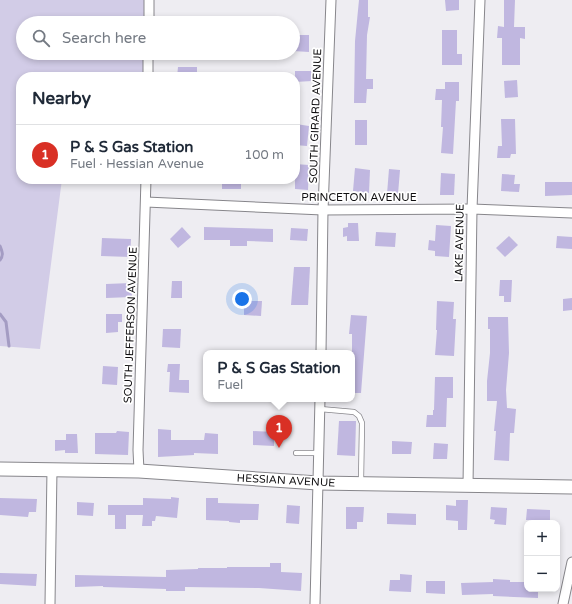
<!DOCTYPE html>
<meta charset="utf-8">
<style>
body{margin:0;font-family:"Varela Round",sans-serif;background:#f2f2f3;color:#1f2937}
.controls{position:absolute;right:12px;bottom:12px;display:grid;overflow:hidden;border-radius:8px;box-shadow:0 2px 6px #0003}
.controls button{width:36px;height:36px;display:grid;place-items:center;padding:0;border:0;border-bottom:1px solid #e0e1e3;background:#fff;color:#1f2937;font:20px sans-serif}
.you{position:absolute;left:242px;top:299px;width:14px;height:14px;margin:-10px;border:3px solid #fff;border-radius:50%;background:#1a73e8;box-shadow:0 0 0 6px #1a73e833}
.badge{display:grid;place-items:center;width:26px;height:26px;border-radius:50%;background:#d93025;color:#fff;font-size:13px;font-weight:700}
.pin{position:absolute;translate:-50% -33px;filter:drop-shadow(0 1px 2px #0008)}
.pin::after{content:'';position:absolute;top:21px;width:14px;height:12px;background:inherit;clip-path:polygon(0 0,100% 0,50% 100%)}
.popup{position:absolute;left:203px;top:350px;width:152px;height:52px;box-sizing:border-box;display:grid;place-content:center;border-radius:8px;background:#fff;filter:drop-shadow(0 1px 3px #0005);font-size:13px;white-space:nowrap;color:#747a83}
.popup b{font-size:15px;color:#1f2937}
.popup::after{content:'';position:absolute;left:50%;top:100%;margin-left:-8px;border:8px solid transparent;border-top-color:#fff}
.list{margin:0;padding:0;list-style:none}
h2{display:flex;justify-content:space-between;align-items:center;height:52px;margin:0;padding:0 16px;font-size:17px}
h2 small{font-size:13px;font-weight:400;color:#747a83}
.list li{display:grid;grid-template-columns:26px 1fr auto;gap:12px;align-items:center;box-sizing:border-box;height:60px;padding:0 16px;border-top:1px solid #e0e1e3}
.list b{display:block;font-size:15px;white-space:nowrap}
.list p{margin:0;font-size:13px;white-space:nowrap;color:#747a83}
.list em{font-size:13px;font-style:normal;color:#747a83}
.icon{flex:none;width:22px;height:22px;fill:none;stroke:currentColor;stroke-width:2;stroke-linecap:round;stroke-linejoin:round}
.map{position:relative;flex:none;width:572px;height:604px;overflow:hidden}
.search{position:absolute;background:#fff;box-shadow:0 2px 6px #0003;left:16px;top:16px;width:284px;height:44px;display:flex;align-items:center;gap:10px;box-sizing:border-box;padding:0 14px;border-radius:22px;color:#747a83;font-size:15px}
.panel{position:absolute;background:#fff;box-shadow:0 2px 6px #0003;left:16px;top:72px;width:284px;height:112px;border-radius:16px}
.map>svg:first-child{display:block}
.green{fill:#d2cce7}
.lines{fill:none;stroke-linecap:round;stroke-linejoin:round}
.stream{stroke:#a49cc3;stroke-width:3}
.building{fill:#c0b7e0}
.lane-casing{stroke:#87868b;stroke-width:6}
.street-casing{stroke:#87868b;stroke-width:11}
.secondary-casing{stroke:#87868b;stroke-width:15}
.lane{stroke:#fff;stroke-width:4.5}
.street{stroke:#fff;stroke-width:9}
.secondary{stroke:#fff;stroke-width:13}
.labels{text-anchor:middle;stroke-width:3.5;stroke-linejoin:round;paint-order:stroke}
.street-label{font-size:11px;fill:#0f0e10;stroke:#fff}
</style>
<div class="map">
<svg width="572" height="604" viewBox="0 0 572 604">
<rect width="100%" height="100%" fill="#eeedf2"/>
<!-- green -->
<polygon class="green" points="0,0 149,0 150,23 23,23 23,53 151,53 151,77 21,77 21,179 62,179 40,349 0,346"/>
<g class="lines">
<!-- stream -->
<g class="stream">
<path d="M0 246C2 251 4 255 0 260"/>
<polyline points="0,314 6,322 9,346"/>
</g>
</g>
<!-- building -->
<g class="building">
<polygon points="359,0 368,0 368,17 370,17 367,35 366,79 373,79 373,89 367,89 366,103 354,103 355,41"/>
<polygon points="445,0 459,0 459,10 446,11"/>
<polygon points="504,0 515,0 514,27 525,27 525,39 520,38 520,65 502,65 502,38 497,38 498,26 504,27"/>
<polygon points="442,30 457,30 457,54 462,54 462,65 442,65"/>
<polygon points="295,35 309,35 309,52 293,51 293,43 295,43"/>
<polygon points="178,67 197,67 197,75 193,75 193,77 177,77"/>
<polygon points="295,71 312,71 312,81 295,82"/>
<polygon points="517,80 518,97 505,98 504,81"/>
<polygon points="445,82 459,82 459,101 456,101 453,154 441,153 443,127 441,127 442,100 435,100 436,89 445,89"/>
<polygon points="501,119 515,119 516,154 511,154 510,158 497,158 498,146 502,146"/>
<rect x="355" y="120" width="12" height="25"/>
<polygon points="296,124 309,126 307,146 295,145"/>
<polygon points="295,164 309,165 308,190 295,189"/>
<polygon points="355,168 370,170 369,193 353,191"/>
<polygon points="389,169 400,170 398,194 387,194"/>
<polygon points="441,173 455,174 454,195 440,195"/>
<polygon points="502,174 515,175 514,184 520,184 519,192 501,191"/>
<rect x="222" y="179" width="19" height="10"/>
<polygon points="545,182 572,182 572,195 545,196"/>
<polygon points="348,223 358,223 359,241 347,241 347,236 343,237 343,228 348,227"/>
<polygon points="436,225 451,226 449,257 435,256 435,251 428,250 429,240 435,241"/>
<polygon points="182,227 191,237 178,248 170,239"/>
<polygon points="204,227 273,229 273,242 247,241 247,246 230,246 230,240 204,240"/>
<polygon points="291,228 308,229 307,241 290,240"/>
<polygon points="376,232 396,233 395,247 375,246"/>
<polygon points="509,236 518,245 505,257 496,248"/>
<polygon points="557,236 572,237 572,249 556,248"/>
<polygon points="102,238 131,239 130,257 101,256"/>
<polygon points="294,267 310,267 308,305 291,305"/>
<polygon points="500,280 512,280 511,302 504,302 504,296 499,296"/>
<polygon points="172,281 182,281 182,298 171,298"/>
<polygon points="131,283 132,297 106,298 106,284"/>
<polygon points="572,298 572,310 563,311 563,299"/>
<polygon points="244,301 262,301 261,316 244,315"/>
<polygon points="437,301 454,302 453,319 456,319 454,356 435,355 437,330 436,330"/>
<polygon points="106,314 122,314 122,322 118,322 118,332 106,333"/>
<polygon points="351,315 367,316 361,393 352,393 352,334 349,334"/>
<polygon points="488,317 508,317 509,353 506,390 507,408 516,409 514,433 510,433 509,461 494,460 496,431 494,431 497,401 487,401 487,381 490,353 490,329 488,329"/>
<polygon points="163,329 181,329 180,348 162,347"/>
<polygon points="168,364 180,364 179,380 189,380 189,393 169,392 170,372 167,372"/>
<polygon points="103,366 118,367 117,385 102,384"/>
<polygon points="435,377 453,377 453,398 447,398 446,427 426,427 427,415 433,415 433,410 434,410"/>
<polygon points="339,421 356,421 355,456 337,455"/>
<polygon points="158,429 171,430 171,440 204,440 205,433 218,434 218,454 194,453 194,455 158,457"/>
<polygon points="117,431 129,432 128,455 95,454 95,433 116,433"/>
<polygon points="253,431 274,432 274,446 253,445"/>
<polygon points="66,434 77,434 78,453 65,453 65,450 55,451 55,440 66,440"/>
<polygon points="392,441 412,442 411,454 392,454"/>
<polygon points="434,443 448,444 447,459 433,459"/>
<polygon points="171,497 179,498 177,518 156,516 155,521 152,521 152,526 142,526 143,515 126,515 126,529 115,529 115,515 108,515 108,505 143,505 143,498 171,499"/>
<polygon points="0,498 37,499 36,512 29,512 28,517 0,515"/>
<polygon points="206,498 218,498 218,503 259,504 258,520 240,520 240,523 229,522 229,521 206,520"/>
<polygon points="456,500 468,500 467,530 458,530 458,521 446,520 446,505 456,506"/>
<polygon points="77,502 94,503 93,516 77,515"/>
<polygon points="287,505 300,506 299,524 286,523"/>
<polygon points="346,507 364,507 363,522 357,522 357,529 346,529"/>
<polygon points="491,507 507,508 506,525 494,524 495,520 490,519"/>
<polygon points="527,509 550,510 550,521 526,520"/>
<polygon points="387,513 416,514 416,525 387,524"/>
<polygon points="270,563 281,563 281,572 302,573 301,591 259,588 185,587 185,591 166,591 166,589 103,587 103,586 75,587 75,575 166,577 166,570 198,569 198,568 227,568 227,567 270,567"/>
<polygon points="0,573 37,574 36,586 0,584"/>
<polygon points="400,574 412,575 411,592 389,591 390,580 400,580"/>
<polygon points="493,579 510,580 510,582 527,582 527,589 538,589 538,598 493,596 493,594 462,595 461,583 493,582"/>
<polygon points="426,581 445,581 445,594 426,593"/>
</g>
<g class="lines">
<!-- lane casing -->
<g class="lane-casing">
<g id="lane">
<polyline points="320,409 354,412 359,416 362,423 361,482"/>
<polyline points="296,453 319,453"/>
</g>
</g>
<!-- street casing -->
<g class="street-casing">
<g id="street">
<polyline points="149,23 149,0"/>
<polyline points="148,77 148,53"/>
<polyline points="146,202 323,210 472,209 572,213"/>
<polyline points="321,353 323,210 331,0"/>
<polyline points="139,471 138,450 146,179"/>
<polyline points="468,486 472,209 480,0"/>
<polyline points="50,604 52,469"/>
<polyline points="315,604 320,399"/>
<polyline points="563,604 572,562"/>
</g>
</g>
<!-- secondary casing -->
<g class="secondary-casing">
<polyline id="secondary" points="0,469 139,471 318,483 572,487"/>
</g>
<!-- lane -->
<use href="#lane" class="lane"/>
<!-- street -->
<use href="#street" class="street"/>
<!-- secondary -->
<use href="#secondary" class="secondary"/>
</g>
<g class="labels">
<!-- street labels -->
<g class="street-label">
<text transform="translate(315 116) rotate(-88)" y="4">SOUTH GIRARD AVENUE</text>
<text x="359" y="201">PRINCETON AVENUE</text>
<text transform="translate(459 243) rotate(-89)" y="4">LAKE AVENUE</text>
<text transform="translate(130 325) rotate(-88)" y="4">SOUTH JEFFERSON AVENUE</text>
<text transform="translate(286 480) rotate(3)" y="4">HESSIAN AVENUE</text>
</g>
</g>
</svg>
<div class="controls">
<button>+</button>
<button>−</button>
</div>
<div class="you"></div>
<div class="pin badge" style="left:279px;top:448px">1</div>
<div class="popup"><b>P &amp; S Gas Station</b>Fuel</div>
<div class="search"><svg class="icon" aria-label="search" viewBox="0 0 24 24"><circle cx="10" cy="10" r="6"/><path d="M15 15l6 6"/></svg>Search here</div>
<section class="panel">
<h2>Nearby<small></small></h2>
<ul class="list">
<li><span class="badge">1</span><div><b>P &amp; S Gas Station</b><p>Fuel · Hessian Avenue</p></div><em>100 m</em></li>
</ul>
</section>
</div>
